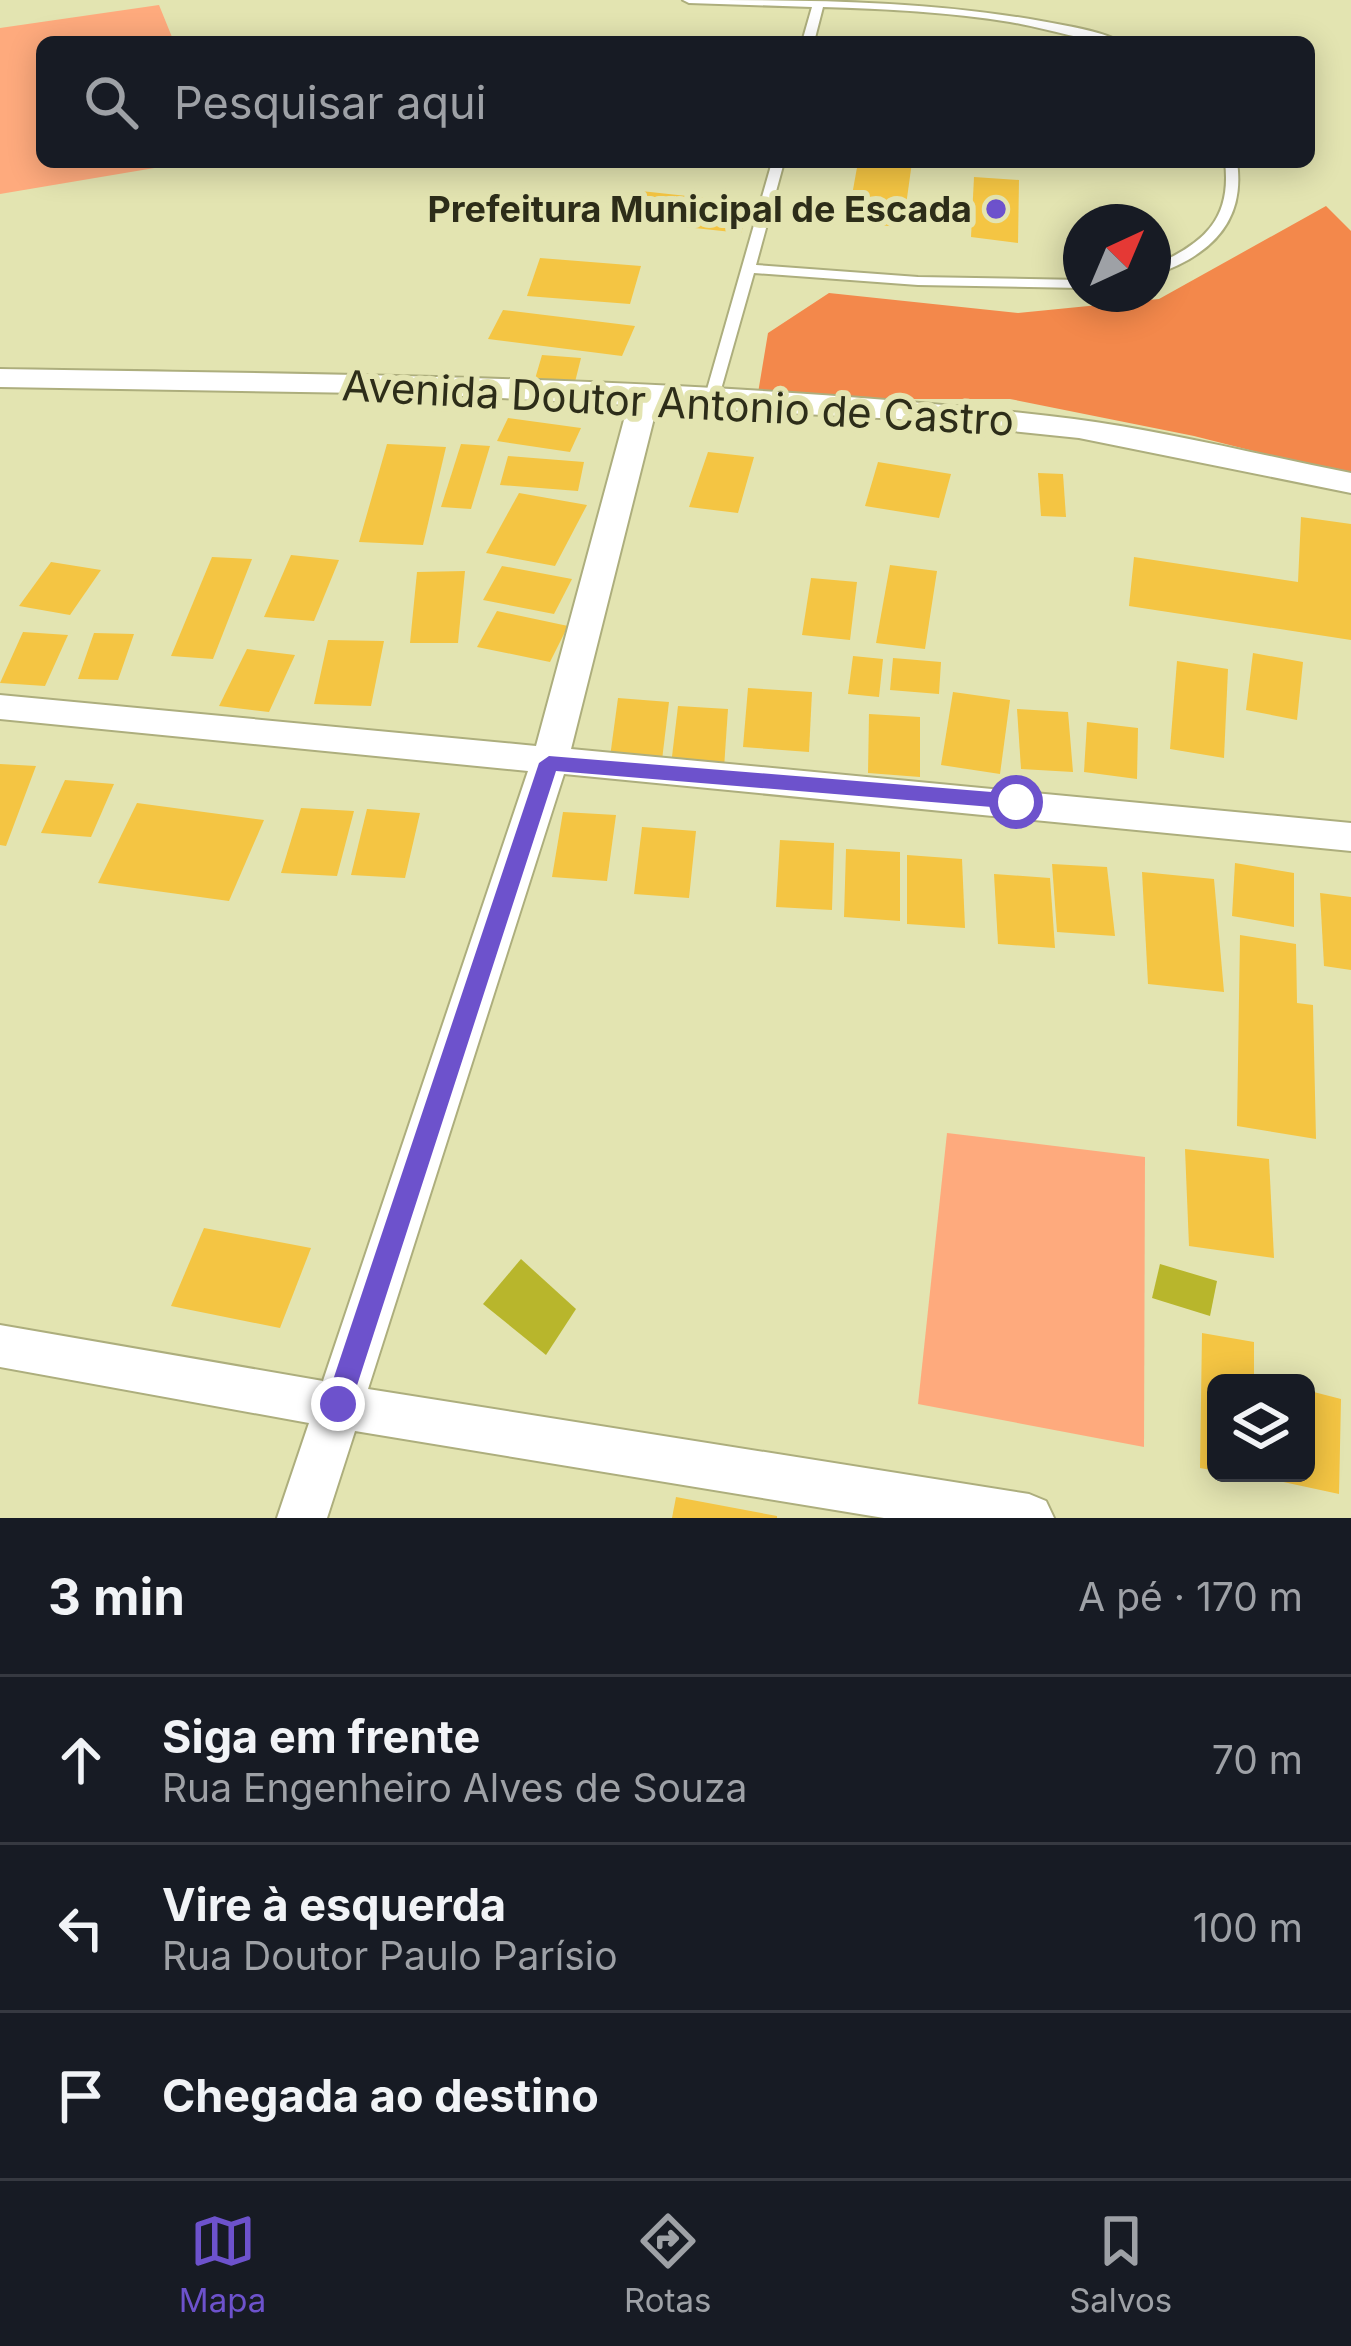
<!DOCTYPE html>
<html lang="pt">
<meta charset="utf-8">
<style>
body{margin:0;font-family:Inter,sans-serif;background:#242831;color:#f1f3f6}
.controls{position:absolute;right:36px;bottom:36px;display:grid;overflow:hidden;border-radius:18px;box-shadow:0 6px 30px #0003}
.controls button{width:108px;height:108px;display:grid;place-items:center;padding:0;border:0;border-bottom:3px solid #363941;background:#171b24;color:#f1f3f6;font:60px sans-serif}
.compass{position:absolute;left:1063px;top:204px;width:108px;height:108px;border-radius:50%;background:#171b24;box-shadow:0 6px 30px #0003;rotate:44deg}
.stop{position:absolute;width:36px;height:36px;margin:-27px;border:9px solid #6d52cc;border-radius:50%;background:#fff}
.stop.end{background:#6d52cc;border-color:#fff;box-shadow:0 3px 12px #0008}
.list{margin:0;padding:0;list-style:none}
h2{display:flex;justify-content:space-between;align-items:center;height:156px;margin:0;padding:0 48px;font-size:51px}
h2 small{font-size:39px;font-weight:400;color:#9ea1a6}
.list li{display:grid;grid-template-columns:78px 1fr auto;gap:36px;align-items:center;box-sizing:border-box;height:168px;padding:0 48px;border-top:3px solid #363941}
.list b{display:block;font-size:45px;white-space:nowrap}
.list p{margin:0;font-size:39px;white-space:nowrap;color:#9ea1a6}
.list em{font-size:39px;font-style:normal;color:#9ea1a6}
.icon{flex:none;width:66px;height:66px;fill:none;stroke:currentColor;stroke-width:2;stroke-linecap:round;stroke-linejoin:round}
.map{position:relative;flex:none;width:1351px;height:1518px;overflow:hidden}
.search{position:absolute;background:#171b24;box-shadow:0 6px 30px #0003;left:36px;right:36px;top:36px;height:132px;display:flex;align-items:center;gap:30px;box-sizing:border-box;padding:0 42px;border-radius:18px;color:#9ea1a6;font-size:45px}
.sheet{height:660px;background:#171b24}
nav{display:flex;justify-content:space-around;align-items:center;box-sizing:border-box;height:168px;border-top:3px solid #363941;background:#171b24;font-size:33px;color:#9ea1a6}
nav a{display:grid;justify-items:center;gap:6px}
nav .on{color:#6d52cc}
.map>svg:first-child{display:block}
.green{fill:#feaa7d}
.forest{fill:#f3884b}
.water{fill:#b8b62c}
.building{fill:#f4c543}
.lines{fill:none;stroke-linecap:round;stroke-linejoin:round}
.lane-casing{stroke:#adae7d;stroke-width:4}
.street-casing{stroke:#adae7d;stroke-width:4}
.lane{fill:#fff;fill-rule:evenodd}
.street{fill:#fff;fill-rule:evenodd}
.route{fill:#6d52cc}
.poi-dot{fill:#6d52cc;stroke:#e3e4b1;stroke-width:4.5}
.labels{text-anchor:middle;stroke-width:12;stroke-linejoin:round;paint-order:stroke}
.far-poi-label{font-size:36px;font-weight:bold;fill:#2d2d19;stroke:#e3e4b1;text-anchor:end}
.street-label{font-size:42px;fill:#2d2d19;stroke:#e3e4b1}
</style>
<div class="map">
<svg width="1351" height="1518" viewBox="0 0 1351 1518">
<rect width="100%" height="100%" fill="#e3e4b1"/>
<!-- green -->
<g class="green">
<polygon points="159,5 174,42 42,42 42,162 190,162 0,194 0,28"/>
<polygon points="947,1133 1145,1157 1144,1447 918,1404"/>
</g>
<!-- forest -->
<polygon class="forest" points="1326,206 1351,231 1351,476 1194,436 1010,399 757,399 768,333 829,293 1018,313 1159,299"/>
<!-- water -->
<g class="water">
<polygon points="521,1259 576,1309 546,1355 483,1304"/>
<polygon points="1160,1264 1217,1281 1210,1316 1152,1298"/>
</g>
<!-- building -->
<g class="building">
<polygon points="858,162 912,162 903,227 847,223"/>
<polygon points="974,177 1019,180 1018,243 971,237"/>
<polygon points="632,190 751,203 741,233 620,220"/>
<polygon points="540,258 641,266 630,304 527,296"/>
<polygon points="503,310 635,326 622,356 488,339"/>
<polygon points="542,355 581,358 575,382 535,379"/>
<polygon points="508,418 581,428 570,452 497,441"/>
<polygon points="387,444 446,447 423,545 359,542"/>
<polygon points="461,444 490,446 471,509 441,507"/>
<polygon points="708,452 754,457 738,513 689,507"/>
<polygon points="508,456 584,462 578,491 500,485"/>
<polygon points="878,462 951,474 939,518 865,506"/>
<polygon points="1038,473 1063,474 1066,517 1041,516"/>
<polygon points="519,493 587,505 555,566 486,553"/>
<polygon points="1301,517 1351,524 1351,640 1129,606 1134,557 1298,582"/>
<polygon points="291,555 339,560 314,621 264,617"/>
<polygon points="212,557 252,559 213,659 171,656"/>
<polygon points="51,562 101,570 70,615 19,606"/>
<polygon points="890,565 937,571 925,649 876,643"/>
<polygon points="502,566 572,579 554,614 483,600"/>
<polygon points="465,571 458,643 410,643 417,572"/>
<polygon points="811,578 857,582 850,640 802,635"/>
<polygon points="497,611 568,626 550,662 477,647"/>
<polygon points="23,632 68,635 45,686 0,683"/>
<polygon points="94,633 134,634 118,680 78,679"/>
<polygon points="328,640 384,641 371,706 314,704"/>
<polygon points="247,649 295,655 269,712 219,706"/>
<polygon points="1253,653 1303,662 1297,720 1246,710"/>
<polygon points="853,656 883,659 879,697 848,694"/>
<polygon points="893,658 941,662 939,694 890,690"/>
<polygon points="1177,661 1228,669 1224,758 1170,749"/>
<polygon points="748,688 812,692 809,752 743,747"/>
<polygon points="953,692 1010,700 1000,774 941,765"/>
<polygon points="618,698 669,702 662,760 610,757"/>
<polygon points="678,706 728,709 724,768 671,765"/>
<polygon points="1017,709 1068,712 1073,772 1021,769"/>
<polygon points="869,714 920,717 920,777 868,773"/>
<polygon points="1087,722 1138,728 1137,779 1084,772"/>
<polygon points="0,764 36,766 6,846 0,845"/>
<polygon points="65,780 114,784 91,837 41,833"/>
<polygon points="137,803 264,820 229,901 98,883"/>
<polygon points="301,808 354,811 337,876 281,873"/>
<polygon points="367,809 420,813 405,878 351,875"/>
<polygon points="563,812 616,815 607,881 552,877"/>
<polygon points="642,827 696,831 689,898 634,894"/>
<polygon points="780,840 834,843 832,910 776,907"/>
<polygon points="846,849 900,852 900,921 844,917"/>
<polygon points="907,855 962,859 965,928 907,924"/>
<polygon points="1235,863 1294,873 1294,927 1232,916"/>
<polygon points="1052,864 1107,867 1115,936 1057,932"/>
<polygon points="1142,872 1214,879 1224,992 1148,984"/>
<polygon points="994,874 1050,878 1055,948 998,944"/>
<polygon points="1320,893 1351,897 1351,970 1324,966"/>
<polygon points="1240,935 1296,944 1297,1003 1313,1005 1316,1139 1237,1126"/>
<polygon points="1185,1149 1269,1159 1274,1258 1189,1246"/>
<polygon points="204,1228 311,1248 280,1328 171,1306"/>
<polygon points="1202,1333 1254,1342 1254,1383 1216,1383 1216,1471 1200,1468"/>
<polygon points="1306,1390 1341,1399 1339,1494 1274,1480 1275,1473 1306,1473"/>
<polygon points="676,1497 777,1516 777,1518 672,1518"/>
</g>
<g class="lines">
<!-- lane casing -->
<g class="lane-casing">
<g id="lane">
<path d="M683 0C803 0 923 0 1041 21 1067 26 1098 30 1121 42 1084 42 1047 28 1010 22 949 12 886 9 823 7L814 42H802L812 7 689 3Z"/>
<polygon points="772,162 784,162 756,265 918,277 1081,280 1081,288 918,285 754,273 718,400 711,404 706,403 704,400"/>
<path d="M1225 162H1237C1246 223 1208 257 1153 275V266C1203 244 1232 220 1225 162Z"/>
</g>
</g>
<!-- street casing -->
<g class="street-casing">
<path id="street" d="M0 369C357 375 719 376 1074 419 1166 431 1259 455 1351 473V493L1079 438 898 419 657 406 571 749 1351 823V851L564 774 368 1389 1029 1494 1046 1501 1054 1518H884L355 1431 327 1518H277L309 1423 0 1367V1325L323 1381 528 771 0 719V695L536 746 628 405 425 394 0 387Z"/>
</g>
<!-- lane -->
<use href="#lane" class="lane"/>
<!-- street -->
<use href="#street" class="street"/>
</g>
<!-- route -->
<polygon class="route" points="549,756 1016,794 1025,802 1016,809 556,771 351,1404 347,1412 338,1416 329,1412 325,1404 539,763"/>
<!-- markers -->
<circle class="poi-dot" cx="996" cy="209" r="12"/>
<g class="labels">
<!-- far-poi labels -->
<g class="far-poi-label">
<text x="972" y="222">Prefeitura Municipal de Escada</text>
</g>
<!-- street labels -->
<g class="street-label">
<text transform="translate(678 403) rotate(3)" y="15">Avenida Doutor Antonio de Castro</text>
</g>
</g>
</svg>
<div class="controls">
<button><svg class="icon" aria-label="layers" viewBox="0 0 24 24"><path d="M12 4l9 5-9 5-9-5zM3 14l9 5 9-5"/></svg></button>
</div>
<svg class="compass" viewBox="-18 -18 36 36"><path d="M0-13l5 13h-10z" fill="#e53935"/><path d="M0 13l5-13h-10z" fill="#9ea1a6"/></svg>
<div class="stop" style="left:1016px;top:802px"></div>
<div class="stop end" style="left:338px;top:1404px"></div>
<div class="search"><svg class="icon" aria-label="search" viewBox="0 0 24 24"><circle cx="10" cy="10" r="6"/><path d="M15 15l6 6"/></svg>Pesquisar aqui</div>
</div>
<section class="sheet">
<h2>3 min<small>A pé · 170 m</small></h2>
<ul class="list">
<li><svg class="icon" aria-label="ahead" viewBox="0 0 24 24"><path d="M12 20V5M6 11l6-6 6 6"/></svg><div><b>Siga em frente</b><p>Rua Engenheiro Alves de Souza</p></div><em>70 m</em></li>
<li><svg class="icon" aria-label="left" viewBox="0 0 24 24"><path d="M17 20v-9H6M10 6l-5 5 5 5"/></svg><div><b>Vire à esquerda</b><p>Rua Doutor Paulo Parísio</p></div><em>100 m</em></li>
<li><svg class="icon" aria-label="arrive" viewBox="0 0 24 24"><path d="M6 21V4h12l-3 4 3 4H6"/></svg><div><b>Chegada ao destino</b></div></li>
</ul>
</section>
<nav>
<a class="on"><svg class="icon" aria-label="map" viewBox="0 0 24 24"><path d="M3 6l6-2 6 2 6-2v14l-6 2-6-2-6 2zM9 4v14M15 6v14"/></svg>Mapa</a>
<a><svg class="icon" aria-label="directions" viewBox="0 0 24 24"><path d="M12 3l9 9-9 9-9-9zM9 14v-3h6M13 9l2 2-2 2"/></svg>Rotas</a>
<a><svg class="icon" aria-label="saved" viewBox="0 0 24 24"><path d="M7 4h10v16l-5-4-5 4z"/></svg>Salvos</a>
</nav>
